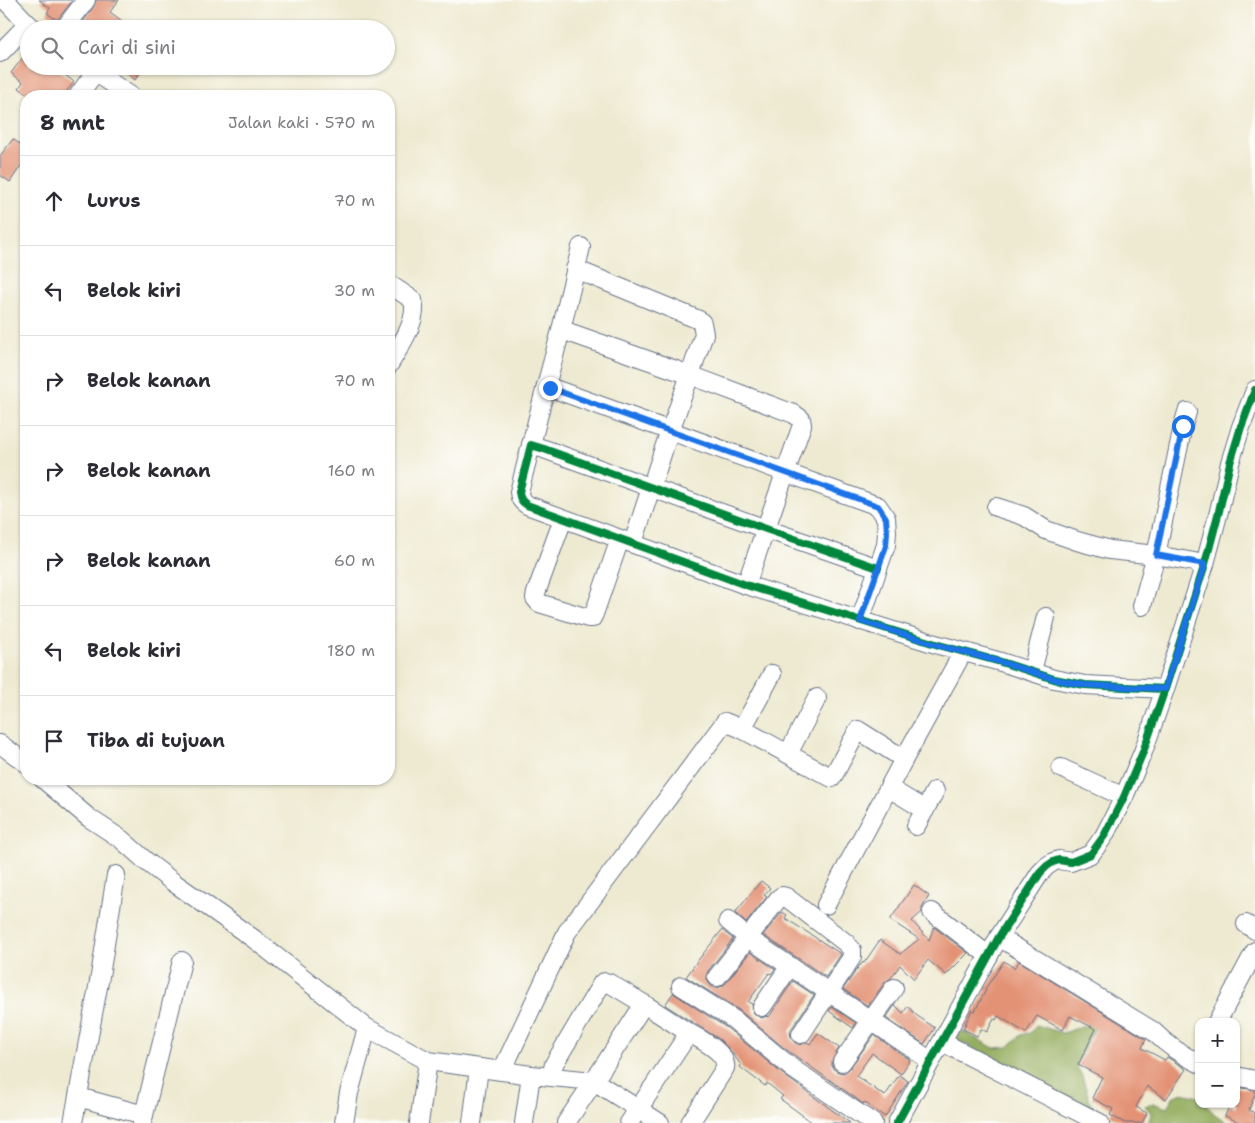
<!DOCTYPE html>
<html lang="id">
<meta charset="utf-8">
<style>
body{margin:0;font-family:"Shantell Sans",sans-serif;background:#f7f7f7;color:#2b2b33}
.controls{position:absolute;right:15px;bottom:15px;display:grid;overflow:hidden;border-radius:10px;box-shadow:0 1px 4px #0004}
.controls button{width:45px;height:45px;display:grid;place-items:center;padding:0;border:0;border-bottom:1px solid #e1e1e2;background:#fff;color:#2b2b33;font:25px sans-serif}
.stop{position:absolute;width:15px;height:15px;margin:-11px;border:4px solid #1a73e8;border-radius:50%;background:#fff}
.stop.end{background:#1a73e8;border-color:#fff;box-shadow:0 1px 5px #0008}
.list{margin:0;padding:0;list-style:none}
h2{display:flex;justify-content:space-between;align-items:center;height:65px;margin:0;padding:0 20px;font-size:21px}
h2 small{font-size:16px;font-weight:400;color:#7c7c81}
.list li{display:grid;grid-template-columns:32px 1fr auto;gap:15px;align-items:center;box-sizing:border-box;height:90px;padding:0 20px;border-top:1px solid #e1e1e2}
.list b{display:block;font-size:19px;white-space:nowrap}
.list em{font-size:16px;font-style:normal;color:#7c7c81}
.icon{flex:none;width:28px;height:28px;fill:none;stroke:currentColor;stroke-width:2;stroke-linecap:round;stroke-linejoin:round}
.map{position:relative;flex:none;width:1255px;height:1123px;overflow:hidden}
.search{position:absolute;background:#fff;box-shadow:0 1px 4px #0004;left:20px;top:20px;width:375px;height:55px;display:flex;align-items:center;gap:12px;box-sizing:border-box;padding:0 18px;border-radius:28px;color:#7c7c81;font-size:19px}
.panel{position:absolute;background:#fff;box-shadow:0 1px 4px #0004;left:20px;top:90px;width:375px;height:695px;border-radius:20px}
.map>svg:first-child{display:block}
.forest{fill:#95ae60;stroke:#586e5f}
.building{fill:#e39274}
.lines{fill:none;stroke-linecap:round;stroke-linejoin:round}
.minor-casing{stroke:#657086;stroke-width:20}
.minor{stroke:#fff;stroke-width:18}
.cycleway-casing{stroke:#fdfcf7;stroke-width:11}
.cycleway{stroke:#00873e;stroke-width:8}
.route{stroke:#1a73e8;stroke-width:6}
</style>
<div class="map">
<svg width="1255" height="1123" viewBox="0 0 1255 1123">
<rect width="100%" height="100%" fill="#fdfcf7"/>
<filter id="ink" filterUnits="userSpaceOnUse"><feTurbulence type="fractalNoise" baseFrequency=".02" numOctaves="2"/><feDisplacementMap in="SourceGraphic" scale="10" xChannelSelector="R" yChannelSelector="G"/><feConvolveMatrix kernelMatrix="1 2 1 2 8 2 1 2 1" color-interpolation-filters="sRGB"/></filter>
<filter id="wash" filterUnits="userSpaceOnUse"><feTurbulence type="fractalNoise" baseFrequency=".0096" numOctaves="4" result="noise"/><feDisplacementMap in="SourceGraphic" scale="20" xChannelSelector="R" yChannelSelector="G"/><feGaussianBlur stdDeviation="1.12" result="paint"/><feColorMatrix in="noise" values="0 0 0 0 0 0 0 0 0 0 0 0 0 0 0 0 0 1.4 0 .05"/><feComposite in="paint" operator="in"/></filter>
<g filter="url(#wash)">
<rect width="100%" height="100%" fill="#eeead1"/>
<!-- forest -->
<g class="forest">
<polygon points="1098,1004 1106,1008 1086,1044 1076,1065 1082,1076 1093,1112 952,1037 962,1031 994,1048 1008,1047 1021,1035 1030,1033 1037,1025 1063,1033 1087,1025"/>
<polygon points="1183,1093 1198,1097 1199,1098 1199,1104 1205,1104 1216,1115 1228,1123 1148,1123 1152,1114 1145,1106 1153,1103 1167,1108 1174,1096"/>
</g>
<g id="blocks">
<!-- building -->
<g class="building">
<polygon points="39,0 70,0 72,1 57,20 47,13 50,8"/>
<polygon points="96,0 119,0 110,12 133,29 78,29 94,6"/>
<polygon points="29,49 29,66 54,66 74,82 63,96 30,96 19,88 23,82 11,73"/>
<polygon points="130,66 145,66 135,80 125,72"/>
<polygon points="13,139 26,149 26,158 10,182 0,175 0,156"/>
<polygon points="761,881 770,888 764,895 767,897 746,923 735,913"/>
<polygon points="914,885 929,896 922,908 922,912 912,921 929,940 934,927 968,953 946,975 928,960 914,979 900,965 891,978 885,982 868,1006 843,989 860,965 861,965 863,962 864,963 880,940 900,954 919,939 890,920"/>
<polygon points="782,912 787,915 785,918 841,954 826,977 763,935"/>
<polygon points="722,930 733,939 708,971 706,976 707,980 711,986 716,988 720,987 725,984 750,952 775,969 771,974 769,973 748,1002 752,1004 753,1012 756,1015 761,1018 768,1016 769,1017 793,981 814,995 790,1031 791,1038 795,1043 800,1045 807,1042 810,1044 818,1033 839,1048 832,1061 832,1066 836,1071 842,1073 846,1072 850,1068 874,1035 910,1060 901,1074 872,1053 856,1076 885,1096 899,1075 908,1081 885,1117 864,1102 863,1104 854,1097 784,1048 739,1010 686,977 695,964"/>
<polygon points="1004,961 1014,968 1019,961 1146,1039 1142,1048 1165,1060 1167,1057 1186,1069 1166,1099 1147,1086 1136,1107 1147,1113 1142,1123 1125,1123 1110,1115 1113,1109 1092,1098 1102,1077 1078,1065 1096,1029 1070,1016 1063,1030 1037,1016 1026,1033 998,1016 996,1020 994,1019 987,1032 981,1029 977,1036 963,1029 972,1010 975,1011 986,990 985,989"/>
<polygon points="673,993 727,1028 785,1076 850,1123 813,1123 790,1106 780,1099 783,1096 767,1083 765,1086 740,1067 741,1065 730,1050 719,1039 665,1005"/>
<polygon points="895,1005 903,1013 908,1006 916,1015 935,1028 924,1044 886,1018"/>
<polygon points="832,1007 856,1023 853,1028 829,1011"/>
<polygon points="1236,1087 1255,1090 1255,1094 1249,1110 1255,1113 1255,1123 1241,1123 1225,1116 1230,1104 1236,1107 1236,1104 1238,1104 1236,1104"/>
</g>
</g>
</g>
<g filter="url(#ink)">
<use href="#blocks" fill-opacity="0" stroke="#657086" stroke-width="1"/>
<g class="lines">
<!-- minor casing -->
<g class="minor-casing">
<g id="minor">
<polyline points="5,0 28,24 34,29"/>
<polyline points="64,29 86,0"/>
<polyline points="0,53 28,24"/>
<polyline points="86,66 131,96"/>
<polyline points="78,96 95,72"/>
<path d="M389 284 413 300C419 321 399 347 389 365"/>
<polyline points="561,330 581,247"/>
<polyline points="546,386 561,330 568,332 690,375 704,334 702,323 699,320 575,269"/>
<polyline points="531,445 546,386 878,506 886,518 887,532 886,545 860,621"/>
<polyline points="996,507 1024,516 1046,530 1077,541 1110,550 1156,555 1205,564"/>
<polyline points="563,519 536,593 535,598 539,603 588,618 592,618 594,614 620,539"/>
<polyline points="633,543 666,442 690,375 794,414 801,419 802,425 746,585"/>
<path d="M878 568 766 529 544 449 531 445 519 492C520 499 521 501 527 505L746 585 939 645 1001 662 1054 679 1085 685 1165 689"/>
<polyline points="1142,606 1156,555 1183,426 1187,412"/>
<polyline points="1032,671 1046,617"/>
<polyline points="742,729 772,674"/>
<polyline points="0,744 26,763"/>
<polyline points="788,754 817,698"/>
<polyline points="1061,768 1124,797"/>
<polyline points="43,779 89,818 121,839 147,862 173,882 254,939 367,1028 428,1061 502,1071"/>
<polyline points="889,788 925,810"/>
<polyline points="916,826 935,791"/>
<polyline points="826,905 904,759 963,652"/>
<polyline points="932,912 989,956"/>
<polyline points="728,921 748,938 931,1061"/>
<polyline points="1246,924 1255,930"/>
<path d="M999 937 1153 1031C1167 1045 1181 1055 1199 1063"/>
<polyline points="717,977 779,898 782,896 786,897 846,943 852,950 852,957 801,1034"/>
<polyline points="681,986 733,1019 793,1069 873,1123"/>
<polyline points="762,1007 790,966"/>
<polyline points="1217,1022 1255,951"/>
<polyline points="942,1042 1100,1123"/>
<polyline points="842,1062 894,988"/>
<polyline points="531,1075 502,1071 567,932 725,722 742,729 832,778 858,730 904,759"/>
<polyline points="1236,1076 1255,1080"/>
<polyline points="551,1077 554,1064 602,983 605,982 609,983 644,1004"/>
<polyline points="78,1097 144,1115"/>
<polyline points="73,1123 100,976 116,875"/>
<polyline points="142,1123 182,961"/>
<polyline points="344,1123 349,1093 367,1028"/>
<polyline points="419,1123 428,1061"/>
<polyline points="472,1123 479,1068"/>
<polyline points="524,1123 531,1075 594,1081 644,1004 689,1033"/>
<polyline points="566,1123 594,1081 660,1123"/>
<path d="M629 1123 689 1033C700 1039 728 1053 725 1068L690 1123"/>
<polyline points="897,1123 999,937 1040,873 1047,866 1053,862 1059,860 1071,862 1091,854 1104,836 1124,797 1143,752 1165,689 1205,564 1219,511 1230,463 1241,427 1255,390"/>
</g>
</g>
<!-- minor -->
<use href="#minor" class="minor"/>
<!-- cycleway casing -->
<g class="cycleway-casing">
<g id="cycleway">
<path d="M878 568 766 529 544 449 531 445 519 492C520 499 521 501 527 505L746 585 939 645 1001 662 1054 679 1085 685 1165 689"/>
<polyline points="897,1123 999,937 1040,873 1047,866 1053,862 1059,860 1071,862 1091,854 1104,836 1124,797 1143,752 1165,689 1205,564 1219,511 1230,463 1241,427 1255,390"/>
</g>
</g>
<!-- cycleway -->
<use href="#cycleway" class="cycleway"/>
</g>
</g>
<g class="lines" filter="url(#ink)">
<!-- route -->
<polyline class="route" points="550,388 878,506 886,518 887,532 886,546 860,621 938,645 1001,662 1054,679 1085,685 1165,689 1205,564 1156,555 1183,426"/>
</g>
</svg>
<div class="controls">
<button>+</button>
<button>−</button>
</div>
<div class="stop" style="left:1183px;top:426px"></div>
<div class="stop end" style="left:550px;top:388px"></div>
<div class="search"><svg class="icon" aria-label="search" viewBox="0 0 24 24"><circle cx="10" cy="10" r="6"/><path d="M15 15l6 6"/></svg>Cari di sini</div>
<section class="panel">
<h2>8 mnt<small>Jalan kaki · 570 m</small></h2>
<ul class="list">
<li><svg class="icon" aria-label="ahead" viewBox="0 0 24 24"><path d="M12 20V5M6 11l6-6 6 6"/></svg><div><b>Lurus</b></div><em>70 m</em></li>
<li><svg class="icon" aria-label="left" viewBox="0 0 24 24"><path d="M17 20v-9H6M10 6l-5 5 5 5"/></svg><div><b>Belok kiri</b></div><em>30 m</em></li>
<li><svg class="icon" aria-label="right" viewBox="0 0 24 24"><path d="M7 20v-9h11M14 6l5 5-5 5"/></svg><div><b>Belok kanan</b></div><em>70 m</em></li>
<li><svg class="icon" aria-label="right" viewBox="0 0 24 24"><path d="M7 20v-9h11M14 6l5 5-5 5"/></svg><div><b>Belok kanan</b></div><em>160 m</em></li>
<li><svg class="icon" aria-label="right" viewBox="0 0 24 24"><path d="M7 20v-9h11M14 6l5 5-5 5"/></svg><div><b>Belok kanan</b></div><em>60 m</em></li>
<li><svg class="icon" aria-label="left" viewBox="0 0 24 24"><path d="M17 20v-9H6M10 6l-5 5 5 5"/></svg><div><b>Belok kiri</b></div><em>180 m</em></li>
<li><svg class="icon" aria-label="arrive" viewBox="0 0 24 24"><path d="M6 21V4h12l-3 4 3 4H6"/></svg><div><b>Tiba di tujuan</b></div></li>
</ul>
</section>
</div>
